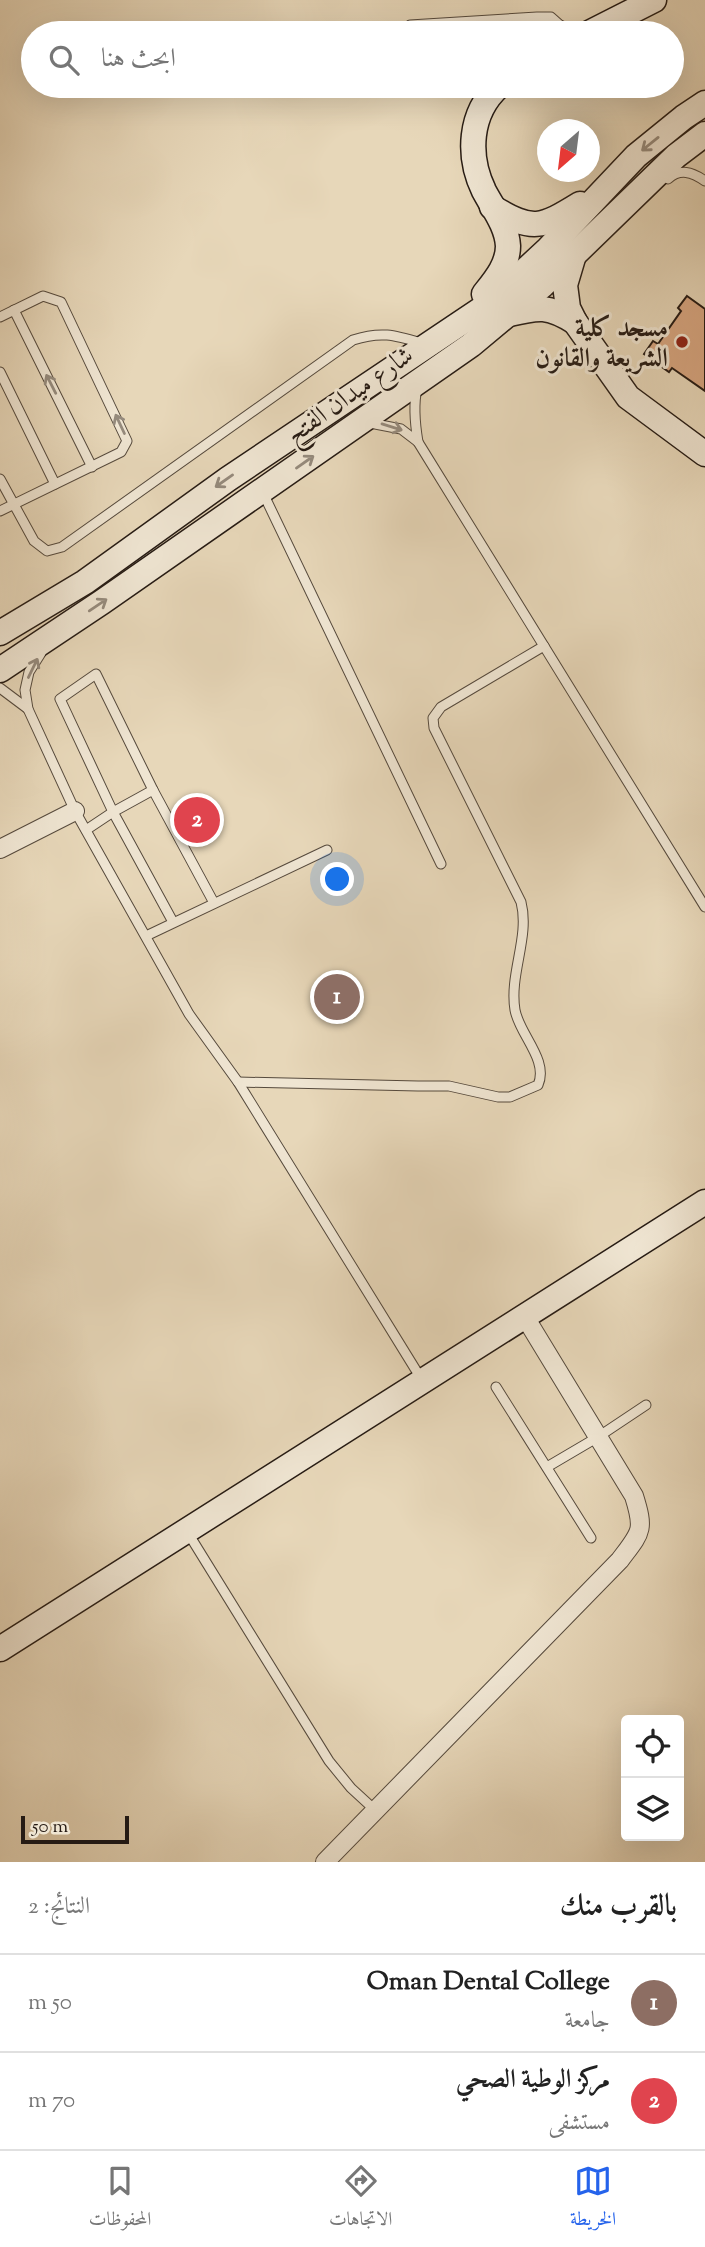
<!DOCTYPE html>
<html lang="ar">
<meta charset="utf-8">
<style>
body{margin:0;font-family:"Sorts Mill Goudy",Amiri,serif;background:#f2f2f2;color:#222;direction:rtl}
.controls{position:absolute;right:21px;bottom:21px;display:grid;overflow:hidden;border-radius:7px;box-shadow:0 7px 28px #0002}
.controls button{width:63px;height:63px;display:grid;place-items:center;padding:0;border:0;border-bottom:2px solid #e0e0e0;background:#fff;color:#222;font:35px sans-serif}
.compass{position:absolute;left:537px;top:119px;width:63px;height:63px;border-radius:50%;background:#fff;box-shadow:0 7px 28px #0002;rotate:208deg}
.scale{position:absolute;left:21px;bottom:18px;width:108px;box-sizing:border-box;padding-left:7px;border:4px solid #261b14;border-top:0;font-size:19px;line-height:24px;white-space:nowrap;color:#261b14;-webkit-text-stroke:5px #efe5d2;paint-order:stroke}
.you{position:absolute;left:338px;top:880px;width:24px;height:24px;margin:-18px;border:5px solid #fff;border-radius:50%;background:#1a73e8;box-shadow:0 0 0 10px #1a73e833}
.badge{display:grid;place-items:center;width:46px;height:46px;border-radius:50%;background:#2563eb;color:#fff;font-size:23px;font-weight:700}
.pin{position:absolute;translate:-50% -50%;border:4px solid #fff;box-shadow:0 2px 7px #0006}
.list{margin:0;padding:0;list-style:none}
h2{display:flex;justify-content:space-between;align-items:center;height:91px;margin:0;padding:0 28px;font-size:30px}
h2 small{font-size:23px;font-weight:400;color:#767676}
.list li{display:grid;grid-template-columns:46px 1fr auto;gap:21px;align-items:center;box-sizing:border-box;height:98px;padding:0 28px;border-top:2px solid #e0e0e0}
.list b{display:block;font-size:26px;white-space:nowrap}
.list p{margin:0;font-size:23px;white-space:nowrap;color:#767676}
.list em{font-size:23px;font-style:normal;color:#767676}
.icon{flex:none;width:38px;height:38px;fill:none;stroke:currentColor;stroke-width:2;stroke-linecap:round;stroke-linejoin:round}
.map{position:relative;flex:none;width:705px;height:1862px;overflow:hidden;direction:ltr}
.search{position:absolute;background:#fff;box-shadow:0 7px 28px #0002;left:21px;right:21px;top:21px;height:77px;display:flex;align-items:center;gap:18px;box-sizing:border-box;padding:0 24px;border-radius:38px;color:#767676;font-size:26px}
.sheet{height:287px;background:#fff}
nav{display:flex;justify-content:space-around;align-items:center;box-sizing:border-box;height:98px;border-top:2px solid #e0e0e0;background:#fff;font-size:19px;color:#767676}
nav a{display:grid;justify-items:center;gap:4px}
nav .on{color:#2563eb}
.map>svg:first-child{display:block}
.building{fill:#d7a681;stroke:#261b14;stroke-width:2}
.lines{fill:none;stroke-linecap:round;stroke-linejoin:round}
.lane-casing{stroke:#564a3d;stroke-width:11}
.street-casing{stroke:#564a3d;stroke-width:20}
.secondary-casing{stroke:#261b14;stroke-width:27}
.lane{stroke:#efe5d2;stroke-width:9}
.street{stroke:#efe5d2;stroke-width:18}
.secondary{stroke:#efe5d2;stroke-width:24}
.oneway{stroke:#958a7c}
.poi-dot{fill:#8f2418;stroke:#efe5d2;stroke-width:2.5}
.labels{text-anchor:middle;stroke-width:6;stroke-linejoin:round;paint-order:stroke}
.poi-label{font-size:26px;font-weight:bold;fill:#261b14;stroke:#efe5d2;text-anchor:end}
.street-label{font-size:26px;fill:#261b14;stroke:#efe5d2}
</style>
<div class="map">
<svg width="705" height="1862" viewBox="0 0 705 1862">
<rect width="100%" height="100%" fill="#e7d7b9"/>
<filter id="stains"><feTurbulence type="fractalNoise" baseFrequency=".00286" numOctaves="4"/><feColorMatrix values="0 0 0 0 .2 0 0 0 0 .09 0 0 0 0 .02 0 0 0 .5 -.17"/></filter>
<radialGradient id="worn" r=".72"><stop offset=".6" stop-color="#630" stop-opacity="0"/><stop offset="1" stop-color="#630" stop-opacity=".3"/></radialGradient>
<!-- building -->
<polygon class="building" points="687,296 705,309 705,391 672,368 669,372 644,354 653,341 658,344 681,311 678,308"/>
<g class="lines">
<!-- lane casing -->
<g class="lane-casing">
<g id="lane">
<polyline points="410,25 537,17 551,17 560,25"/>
<polyline points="561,33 560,25 578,33"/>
<path d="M668 179C680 168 692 172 705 181"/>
<polyline points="14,310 92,467"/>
<polyline points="0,317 43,296 61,302 127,441 121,452 0,511"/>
<polyline points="0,372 55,484"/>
<path d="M417 388C413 406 415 424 418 442"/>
<polyline points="370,423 401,429 418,442 705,907"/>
<path d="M0 479 34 541 47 551 62 547 353 340C381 331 394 335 421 343"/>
<polyline points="263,493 441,864"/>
<polyline points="41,653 29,672 25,690 28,709 75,811 189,1014 238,1082 422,1380"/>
<polyline points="0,688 28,709"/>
<polyline points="86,830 113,812 153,790"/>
<polyline points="173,922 113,812 60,699 96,674 153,790 214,903"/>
<polyline points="146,936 327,850"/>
<path d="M238 1082 418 1086H449L498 1097H510L538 1085C549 1060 519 1034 515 1010 509 974 530 937 521 902L434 728 433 718 441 707 544 646"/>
<polyline points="496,1387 591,1538"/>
<polyline points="547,1467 598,1437 646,1405"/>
<polyline points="188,1533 329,1761 351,1788 376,1811"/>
</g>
</g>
<!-- street casing -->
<g class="street-casing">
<g id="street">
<polyline points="0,849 75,811"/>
<path d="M325 1862 620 1560C641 1532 645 1531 634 1496L525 1317"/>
</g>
</g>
<!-- secondary casing -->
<g class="secondary-casing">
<g id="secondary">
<polyline points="589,33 654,0"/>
<path d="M492 207C533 232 541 228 580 204"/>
<polyline points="573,258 565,285 568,308 575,322 628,397 705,454"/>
<path d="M484 294C495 280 508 265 508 246 507 226 493 208 484 191 467 156 469 113 499 86"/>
<path d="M509 314C539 307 548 305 575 322"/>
<polyline points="0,633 85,582 228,479 489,304 548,249 636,156 684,117 705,103"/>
<polyline points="0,670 102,602 471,345 543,285 676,156 705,134"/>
<polyline points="0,1649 705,1202"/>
</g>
</g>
<!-- lane -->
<use href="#lane" class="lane"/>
<!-- street -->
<use href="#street" class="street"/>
<!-- secondary -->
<use href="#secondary" class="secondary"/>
</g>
<!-- one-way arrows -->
<defs><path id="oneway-shaft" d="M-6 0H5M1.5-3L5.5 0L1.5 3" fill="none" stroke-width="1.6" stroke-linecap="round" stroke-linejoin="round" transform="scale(1.75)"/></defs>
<g class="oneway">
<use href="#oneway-shaft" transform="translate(650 144) rotate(141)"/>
<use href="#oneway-shaft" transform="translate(51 384) rotate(-117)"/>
<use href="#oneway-shaft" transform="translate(120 424) rotate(-115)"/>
<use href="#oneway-shaft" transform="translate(392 427) rotate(17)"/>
<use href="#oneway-shaft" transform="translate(305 462) rotate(-35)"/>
<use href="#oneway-shaft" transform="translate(224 481) rotate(145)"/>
<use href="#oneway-shaft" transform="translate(98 605) rotate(-34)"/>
<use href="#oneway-shaft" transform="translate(33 668) rotate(-64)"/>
</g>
<!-- markers -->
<circle class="poi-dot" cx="682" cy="342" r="7"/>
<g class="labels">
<!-- poi labels -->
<g class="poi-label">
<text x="668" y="336">مسجد كلية<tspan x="668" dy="30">الشريعة والقانون</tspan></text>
</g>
<!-- street labels -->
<g class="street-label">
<text transform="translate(349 394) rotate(-35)" y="9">شارع ميدان الفتح</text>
</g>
</g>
<rect width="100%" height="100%" filter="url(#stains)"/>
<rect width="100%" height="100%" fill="url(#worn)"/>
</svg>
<div class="controls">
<button><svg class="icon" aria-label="locate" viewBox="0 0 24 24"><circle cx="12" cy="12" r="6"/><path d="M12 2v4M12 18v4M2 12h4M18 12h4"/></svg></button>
<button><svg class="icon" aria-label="layers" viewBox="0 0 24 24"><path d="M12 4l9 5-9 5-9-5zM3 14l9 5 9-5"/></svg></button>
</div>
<svg class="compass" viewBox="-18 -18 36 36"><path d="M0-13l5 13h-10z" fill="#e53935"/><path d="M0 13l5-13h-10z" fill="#767676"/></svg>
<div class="scale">50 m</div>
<div class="you"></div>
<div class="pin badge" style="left:337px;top:997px;background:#8d6e63">1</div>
<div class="pin badge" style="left:197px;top:820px;background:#e0444e">2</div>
<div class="search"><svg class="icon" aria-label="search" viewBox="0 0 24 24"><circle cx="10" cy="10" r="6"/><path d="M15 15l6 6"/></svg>ابحث هنا</div>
</div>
<section class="sheet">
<h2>بالقرب منك<small>النتائج: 2</small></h2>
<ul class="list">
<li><span class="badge" style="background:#8d6e63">1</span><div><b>Oman Dental College</b><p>جامعة</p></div><em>50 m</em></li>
<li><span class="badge" style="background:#e0444e">2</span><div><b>مركز الوطية الصحي</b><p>مستشفى</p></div><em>70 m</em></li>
</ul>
</section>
<nav>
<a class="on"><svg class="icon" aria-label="map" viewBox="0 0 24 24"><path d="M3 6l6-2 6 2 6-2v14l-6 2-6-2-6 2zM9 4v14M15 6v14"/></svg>الخريطة</a>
<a><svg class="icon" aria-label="directions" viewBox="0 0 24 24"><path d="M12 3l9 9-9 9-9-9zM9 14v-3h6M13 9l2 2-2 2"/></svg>الاتجاهات</a>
<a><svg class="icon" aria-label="saved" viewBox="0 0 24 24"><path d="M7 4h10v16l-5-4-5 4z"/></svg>المحفوظات</a>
</nav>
